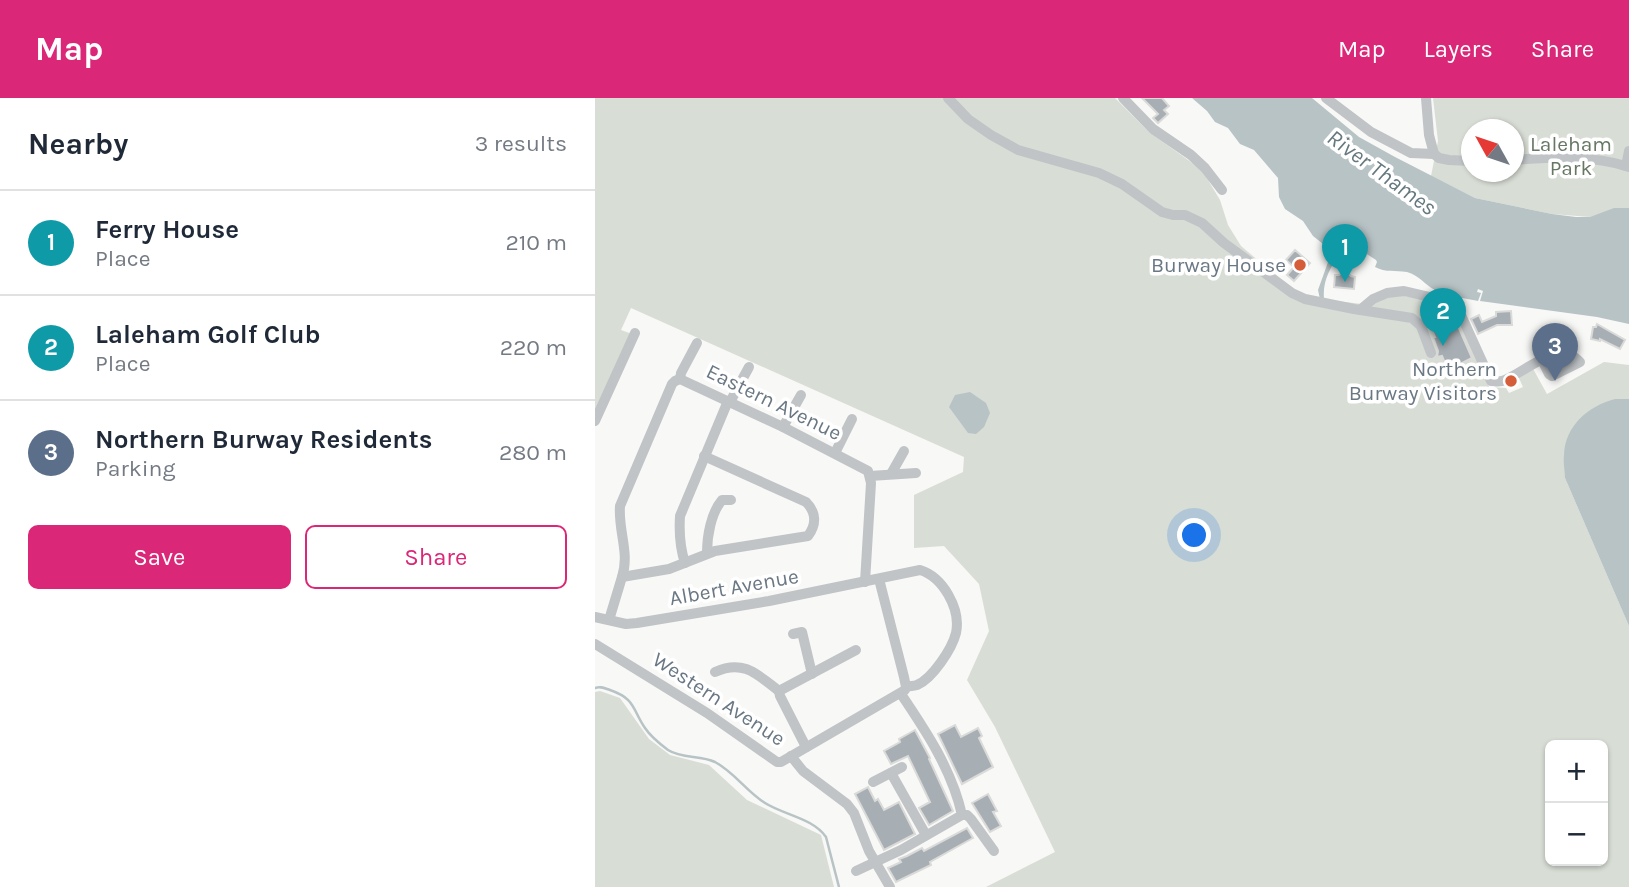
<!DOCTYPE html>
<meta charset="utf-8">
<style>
body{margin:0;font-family:Karla,sans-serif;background:#f2f2f3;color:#1f2937}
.controls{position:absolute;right:21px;bottom:21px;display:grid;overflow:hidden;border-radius:10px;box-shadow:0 2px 5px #0004}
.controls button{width:63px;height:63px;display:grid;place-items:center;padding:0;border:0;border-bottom:2px solid #e0e1e3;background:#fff;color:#1f2937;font:35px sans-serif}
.compass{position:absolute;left:866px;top:21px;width:63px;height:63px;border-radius:50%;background:#fff;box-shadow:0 2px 5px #0004;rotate:310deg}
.you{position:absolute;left:600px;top:438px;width:24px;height:24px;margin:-18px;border:5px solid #fff;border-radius:50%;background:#1a73e8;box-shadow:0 0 0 10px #1a73e833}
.badge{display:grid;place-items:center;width:46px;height:46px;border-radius:50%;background:#db2777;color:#fff;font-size:23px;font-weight:700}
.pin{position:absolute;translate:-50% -58px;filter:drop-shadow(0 2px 4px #0008)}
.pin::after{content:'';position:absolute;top:37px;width:24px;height:21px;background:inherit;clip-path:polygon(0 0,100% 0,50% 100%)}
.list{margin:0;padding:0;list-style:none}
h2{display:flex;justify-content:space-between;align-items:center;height:91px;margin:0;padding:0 28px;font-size:30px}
h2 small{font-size:23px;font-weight:400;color:#747a83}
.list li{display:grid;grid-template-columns:46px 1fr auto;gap:21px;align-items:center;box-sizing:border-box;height:105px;padding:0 28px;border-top:2px solid #e0e1e3}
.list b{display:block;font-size:26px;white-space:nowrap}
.list p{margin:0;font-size:23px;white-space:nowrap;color:#747a83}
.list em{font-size:23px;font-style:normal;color:#747a83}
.actions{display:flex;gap:14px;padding:21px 28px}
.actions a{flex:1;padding:16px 0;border:2px solid #db2777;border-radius:10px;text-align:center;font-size:24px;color:#db2777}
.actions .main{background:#db2777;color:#fff}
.map{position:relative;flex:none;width:1034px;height:789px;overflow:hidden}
header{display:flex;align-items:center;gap:42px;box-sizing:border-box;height:98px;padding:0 35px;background:#db2777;color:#fff}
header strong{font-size:33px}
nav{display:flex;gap:38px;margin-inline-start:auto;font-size:24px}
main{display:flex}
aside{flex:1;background:#fff}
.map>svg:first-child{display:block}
.green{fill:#d8ddd5;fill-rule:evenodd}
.water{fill:#b8c3c6}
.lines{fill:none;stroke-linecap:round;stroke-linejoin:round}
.stream{stroke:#b8c3c6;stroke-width:2.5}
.building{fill:#a8afb4;stroke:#dadad8;stroke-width:2}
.minor{stroke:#c0c4c7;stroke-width:10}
.poi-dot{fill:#d55d39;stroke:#fff;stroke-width:2.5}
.labels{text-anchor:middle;stroke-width:7;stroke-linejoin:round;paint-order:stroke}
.park-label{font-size:21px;fill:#677764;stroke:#fff}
.poi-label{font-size:21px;fill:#6a7884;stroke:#fff;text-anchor:end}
.street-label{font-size:21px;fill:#6a7884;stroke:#fff}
.water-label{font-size:23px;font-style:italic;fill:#66787f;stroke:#fff}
</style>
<header>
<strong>Map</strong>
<nav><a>Map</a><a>Layers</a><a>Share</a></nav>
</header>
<main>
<aside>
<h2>Nearby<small>3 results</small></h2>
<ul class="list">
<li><span class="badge" style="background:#0f9aa8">1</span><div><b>Ferry House</b><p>Place</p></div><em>210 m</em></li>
<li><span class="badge" style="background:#0f9aa8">2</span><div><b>Laleham Golf Club</b><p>Place</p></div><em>220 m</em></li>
<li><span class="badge" style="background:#5c6f8a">3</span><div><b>Northern Burway Residents</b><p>Parking</p></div><em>280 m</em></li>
</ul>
<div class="actions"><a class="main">Save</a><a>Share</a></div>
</aside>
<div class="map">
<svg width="1034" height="789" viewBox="0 0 1034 789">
<rect width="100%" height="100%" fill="#f8f8f6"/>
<!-- green -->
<g class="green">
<path d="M0 0H520L554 34 607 72 625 102 633 127 646 148 697 191 707 196 725 201 767 206 792 195 857 206 894 289 911 290 914 295 928 289 923 278 937 269 952 296 1009 264 1034 267V301H1020L970 380 1034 528V789H391L460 754 400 629 372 582 394 533 384 486 349 448 319 450V397L368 374 369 359 36 210 26 232 37 236 0 317ZM955 647H1008V763H955Z"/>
<path d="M838 0H1034V112L995 119 957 116 880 100 836 78 843 43ZM876 32H918V74H876Z"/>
<polygon points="5,593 25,600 54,641 75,657 114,667 152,702 226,737 239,789 0,789 0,594"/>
</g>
<!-- water -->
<g class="water">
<path d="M597 0H717L764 39 800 59 880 100 957 116 981 119H995L1019 110H1034V226L1002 219 885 203 888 193 883 191 882 194 886 195 883 203C870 200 853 199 840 192 830 187 824 177 812 174 800 172 791 175 780 169L782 164 781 162 764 151 766 147 772 148 773 146 758 140 757 143 762 145V150L753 146 750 147C739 165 727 179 729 201H725L723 192 737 153 718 138 708 123 690 111 684 99 683 80 659 52 645 46 633 30 620 24 612 13Z"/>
<polygon points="375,294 391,305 395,315 389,329 381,336 373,335 354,309 360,297"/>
<path d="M1020 301H1034V528L970 380C970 373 968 365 969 357 970 328 993 308 1020 301Z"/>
</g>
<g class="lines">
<!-- stream -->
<path class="stream" d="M0 590C6 588 9 590 15 592 41 601 37 611 50 630 56 639 65 646 73 652 87 661 105 657 120 664 139 674 152 694 170 705 189 717 218 720 231 739L244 789"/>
</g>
<!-- building -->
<g class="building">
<polygon points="547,0 567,0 574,8 569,12 573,16 563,25 558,20 563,16"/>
<polygon points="700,152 715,165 699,183 692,177 699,169 691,162"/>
<polygon points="749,174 752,174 756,178 760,179 759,191 739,189 740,177 744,177"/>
<polygon points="853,213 857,222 860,221 877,260 867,265 872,276 857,282 847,258 842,259 843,253 838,239 840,239 833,222"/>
<polygon points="916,213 917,227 902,227 883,236 876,221 884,217 887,224 901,218 901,214"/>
<polygon points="1002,226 1030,242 1025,251 1005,241 1005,243 996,241 998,229 1001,229"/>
<polygon points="360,627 366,639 383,630 387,638 384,640 398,669 367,686 343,636"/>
<polygon points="320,632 335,660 334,661 358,713 334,727 324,710 335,704 313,658 296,666 289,653 305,644 304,641"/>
<polygon points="273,689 280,703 283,701 289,712 304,704 320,736 289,752 260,696"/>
<polygon points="393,696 402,713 398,714 406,728 395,734 377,705"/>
<polygon points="372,730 378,740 335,764 336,767 301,784 293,770 306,764 304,761 312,758 327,750 329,753"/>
</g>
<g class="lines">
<!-- minor -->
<g class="minor">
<polyline points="353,0 373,21 396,37 423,52 504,75 527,86 567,114 578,117 590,117 607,125 629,145 697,195 710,201 759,211 817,220 826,228 836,255"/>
<polyline points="528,0 558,31 596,57 610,70 627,92"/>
<polyline points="731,0 776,34 816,55 839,56 844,60 854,62 876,63"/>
<polyline points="831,0 834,37 839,56"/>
<path d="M918 62C956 59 998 57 1034 69"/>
<polyline points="1031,68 1034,53"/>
<path d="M765 212 778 201 792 195 809 193 848 202 857 206 866 217 896 283C900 283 902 284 907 283 924 278 958 247 976 256 977 257 984 263 985 264L957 278 954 276 947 262"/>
<polyline points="85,281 86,275 102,245"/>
<polyline points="135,304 154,269"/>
<polyline points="0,323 40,235"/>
<polyline points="188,329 206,297"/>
<polyline points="240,355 257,321"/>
<polyline points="296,376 309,353"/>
<polyline points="275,378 321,375"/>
<path d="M112 455C112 438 116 415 127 402H136"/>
<path d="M90 465C85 450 84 434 85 418L133 303"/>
<path d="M27 479C35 455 23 433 25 408L77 286 80 283 85 281 188 329 273 373 276 385 270 484"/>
<path d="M0 519 31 526 42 525 174 503 325 472C348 479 366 511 361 535 357 551 337 581 322 587 320 588 313 588 311 589"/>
<path d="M14 522 27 479 74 471 120 453 213 438C222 426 221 414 211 404L109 358"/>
<polyline points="198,536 207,534 217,576"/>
<polyline points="0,546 112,615 182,664 186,664 310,592 311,589 309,579 284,481"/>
<path d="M120 574C148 561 162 576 184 593"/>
<path d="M306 596C331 633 357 672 367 717"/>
<polyline points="211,649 185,598 184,593 261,552"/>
<polyline points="196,658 208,673 252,706 259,715 274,753 295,789"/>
<polyline points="296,675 331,737"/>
<polyline points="278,684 307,669"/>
<polyline points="261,773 306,752 367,717 372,717 376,721 399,753"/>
</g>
</g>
<!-- markers -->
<g class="poi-dot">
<circle cx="705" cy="167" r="7"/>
<circle cx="916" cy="283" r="7"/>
</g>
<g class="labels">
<!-- park labels -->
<g class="park-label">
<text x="976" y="53">Laleham<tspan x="976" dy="24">Park</tspan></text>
</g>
<!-- poi labels -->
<g class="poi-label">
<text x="691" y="174">Burway House</text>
<text x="902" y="278">Northern<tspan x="902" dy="24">Burway Visitors</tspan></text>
</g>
<!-- street labels -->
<g class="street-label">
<text transform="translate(179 304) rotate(26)" y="7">Eastern Avenue</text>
<text transform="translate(139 489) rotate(-10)" y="7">Albert Avenue</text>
<text transform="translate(124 601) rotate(33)" y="7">Western Avenue</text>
</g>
<!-- water labels -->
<g class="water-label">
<text transform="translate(787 74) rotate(36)" y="8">River Thames</text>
</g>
</g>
</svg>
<div class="controls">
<button>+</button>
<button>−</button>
</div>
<svg class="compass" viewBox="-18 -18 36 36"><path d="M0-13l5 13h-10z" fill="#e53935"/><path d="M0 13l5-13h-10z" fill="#747a83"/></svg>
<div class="you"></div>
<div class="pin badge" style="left:750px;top:184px;background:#0f9aa8">1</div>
<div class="pin badge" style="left:848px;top:248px;background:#0f9aa8">2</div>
<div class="pin badge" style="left:960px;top:283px;background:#5c6f8a">3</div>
</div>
</main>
